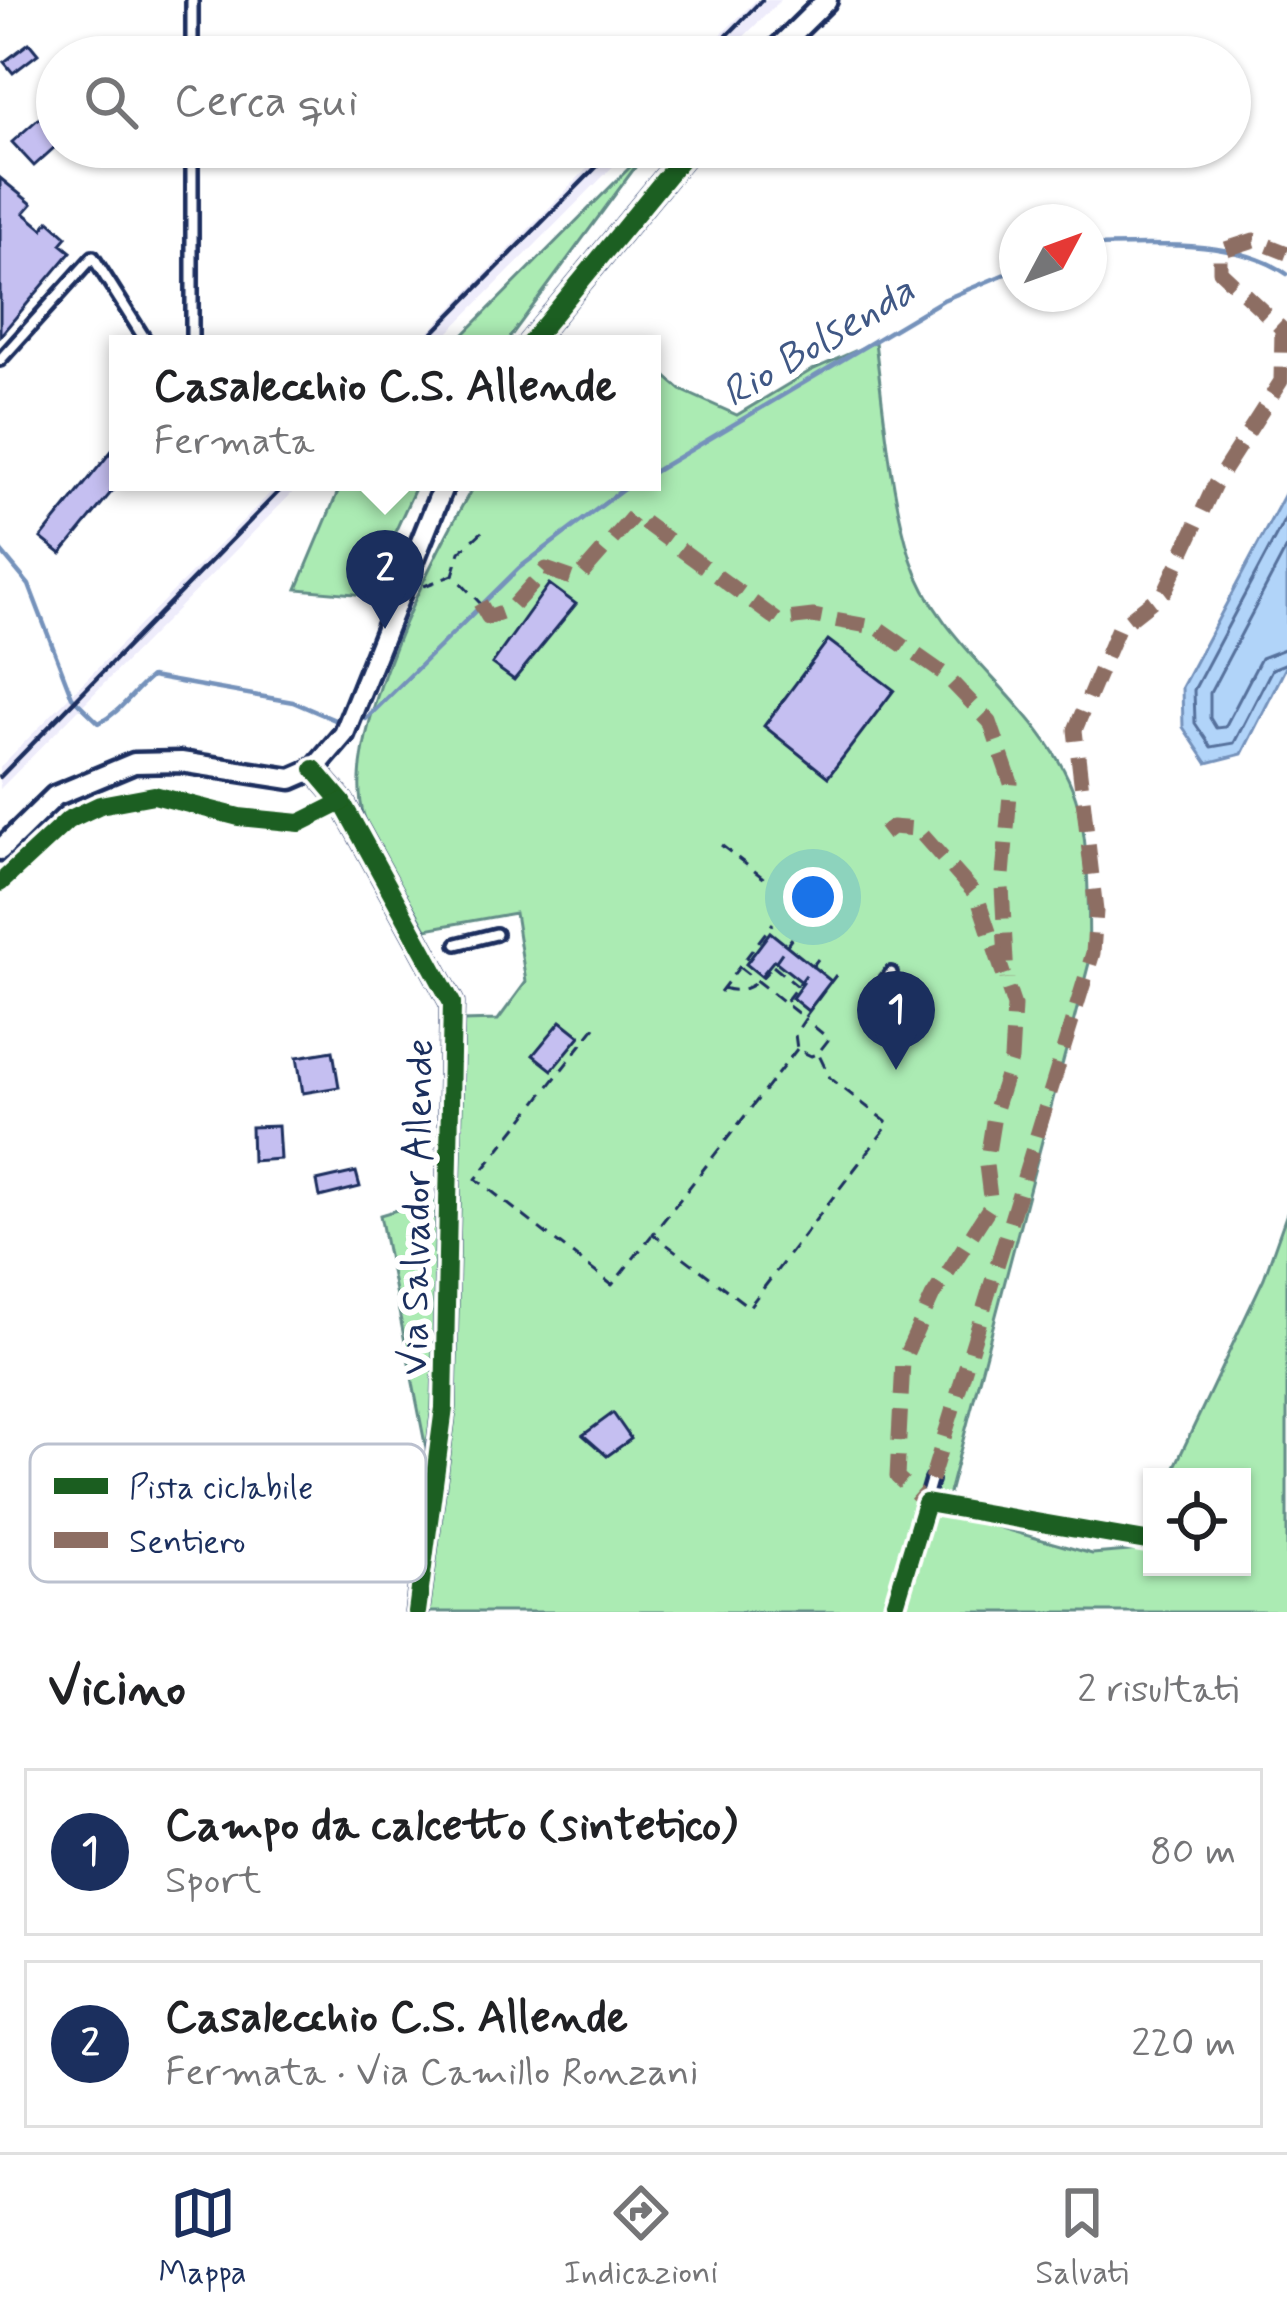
<!DOCTYPE html>
<html lang="it">
<meta charset="utf-8">
<style>
body{margin:0;font-family:Mynerve,sans-serif;background:#f6f6f6;color:#202124}
.controls{position:absolute;right:36px;bottom:36px;display:grid;overflow:hidden;border-radius:0px;box-shadow:0 3px 9px #0004}
.controls button{width:108px;height:108px;display:grid;place-items:center;padding:0;border:0;border-bottom:3px solid #e0e0e0;background:#fff;color:#202124;font:60px sans-serif}
.compass{position:absolute;left:999px;top:204px;width:108px;height:108px;border-radius:50%;background:#fff;box-shadow:0 3px 9px #0004;rotate:49deg}
.you{position:absolute;left:813px;top:897px;width:42px;height:42px;margin:-30px;border:9px solid #fff;border-radius:50%;background:#1a73e8;box-shadow:0 0 0 18px #1a73e833}
.badge{display:grid;place-items:center;width:78px;height:78px;border-radius:50%;background:#1b2f5e;color:#fff;font-size:39px;font-weight:700}
.pin{position:absolute;translate:-50% -99px;filter:drop-shadow(0 3px 6px #0008)}
.pin::after{content:'';position:absolute;top:63px;width:42px;height:36px;background:inherit;clip-path:polygon(0 0,100% 0,50% 100%)}
.popup{position:absolute;left:109px;top:335px;width:552px;height:156px;box-sizing:border-box;display:grid;place-content:center;border-radius:0px;background:#fff;filter:drop-shadow(0 3px 9px #0005);font-size:39px;white-space:nowrap;color:#757577}
.popup b{font-size:45px;color:#202124}
.popup::after{content:'';position:absolute;left:50%;top:100%;margin-left:-24px;border:24px solid transparent;border-top-color:#fff}
.list{margin:0;padding:0;list-style:none}
h2{display:flex;justify-content:space-between;align-items:center;height:156px;margin:0;padding:0 48px;font-size:51px}
h2 small{font-size:39px;font-weight:400;color:#757577}
.list li{display:grid;grid-template-columns:78px 1fr auto;gap:36px;align-items:center;box-sizing:border-box;height:168px;margin:0 24px 24px;padding:0 24px;border:3px solid #e0e0e0;border-radius:0px}
.list b{display:block;font-size:45px;white-space:nowrap}
.list p{margin:0;font-size:39px;white-space:nowrap;color:#757577}
.list em{font-size:39px;font-style:normal;color:#757577}
.icon{flex:none;width:66px;height:66px;fill:none;stroke:currentColor;stroke-width:2;stroke-linecap:round;stroke-linejoin:round}
.map{position:relative;flex:none;width:1287px;height:1612px;overflow:hidden}
.search{position:absolute;background:#fff;box-shadow:0 3px 9px #0004;left:36px;right:36px;top:36px;height:132px;display:flex;align-items:center;gap:30px;box-sizing:border-box;padding:0 42px;border-radius:66px;color:#757577;font-size:45px}
.sheet{height:540px;background:#fff}
nav{display:flex;justify-content:space-around;align-items:center;box-sizing:border-box;height:168px;border-top:3px solid #e0e0e0;background:#fff;font-size:33px;color:#757577}
nav a{display:grid;justify-items:center;gap:6px}
nav .on{color:#1b2f5e}
.map>svg:first-child{display:block}
.built{fill:#eeecfb}
.green{fill:#abebb3;stroke:#638d88;stroke-width:3}
.water{fill:#b1d4f9;stroke:#7592bb;stroke-width:3}
.lines{fill:none;stroke-linecap:round;stroke-linejoin:round}
.shore{stroke:#57719c;stroke-width:3}
.stream{stroke:#7592bb;stroke-width:4.5}
.building{fill:#c5bff1;stroke:#1b2f5e;stroke-width:3}
.lane-casing{stroke:#1b2f5e;stroke-width:18}
.street-casing{stroke:#1b2f5e;stroke-width:27}
.path{stroke:#1b2f5e;stroke-width:3;stroke-dasharray:12 9;stroke-linecap:butt}
.lane{stroke:#fff;stroke-width:9}
.street{stroke:#fff;stroke-width:18}
.rail{stroke:#1b2f5e;stroke-width:4.5}
.quiet{stroke:#8d6e63;stroke-width:15;stroke-dasharray:30 15;stroke-linecap:butt}
.cycleway-casing{stroke:#fff;stroke-width:26}
.cycleway{stroke:#1b5e20;stroke-width:18}
.labels{text-anchor:middle;stroke-width:12;stroke-linejoin:round;paint-order:stroke}
.street-label{font-size:39px;fill:#1b2f5e;stroke:#fff}
.water-label{font-size:42px;font-style:italic;fill:#405885;stroke:#fff}
.key{fill:#fff;stroke:#bbc1cf;stroke-width:3}
.key-label{font-size:33px;fill:#1b2f5e}
</style>
<div class="map">
<svg width="1287" height="1612" viewBox="0 0 1287 1612">
<rect width="100%" height="100%" fill="#fff"/>
<filter id="ink" filterUnits="userSpaceOnUse"><feTurbulence type="fractalNoise" baseFrequency=".00833" numOctaves="2"/><feDisplacementMap in="SourceGraphic" scale="24" xChannelSelector="R" yChannelSelector="G"/><feConvolveMatrix kernelMatrix="1 2 1 2 8 2 1 2 1" color-interpolation-filters="sRGB"/></filter>
<g filter="url(#ink)">
<!-- built -->
<g class="built">
<polygon points="756,0 781,0 723,57 698,57"/>
<polygon points="608,147 632,147 437,344 417,344"/>
<polygon points="281,482 303,482 0,789 0,767"/>
</g>
<!-- green -->
<g class="green">
<polygon points="650,147 505,344 454,344"/>
<path d="M875 342C884 412 890 491 911 559 940 649 1039 702 1073 790 1091 836 1088 913 1089 963L944 1512 1092 1554 1141 1550 1152 1523V1567H1242V1477H1170L1264 1278 1287 1213V1612H413L428 1459 380 1215 457 1192 462 1021 498 1020 526 982 515 913 426 929C407 893 377 855 364 816 339 740 435 550 476 482H652V365L681 390 737 415 810 371Z"/>
<polygon points="342,482 418,482 366,595 297,589"/>
</g>
<!-- water -->
<polygon class="water" points="1287,490 1287,665 1242,754 1207,763 1183,727 1182,687"/>
<g class="lines">
<!-- shore -->
<g class="shore">
<polyline points="1287,515 1194,690 1195,723 1211,747 1234,743 1272,669 1287,663"/>
<polyline points="1287,547 1210,693 1210,718 1216,728 1225,727 1261,658 1287,648"/>
</g>
<!-- stream -->
<g class="stream">
<path d="M1089 246C1149 245 1236 238 1287 274"/>
<polyline points="652,473 943,300 1017,269"/>
<path d="M0 550 29 585 72 697 99 723C122 711 131 693 151 677L293 702 335 720"/>
<polyline points="366,719 519,568 633,482"/>
</g>
</g>
<!-- building -->
<g class="building">
<polygon points="29,43 38,54 13,73 4,62"/>
<polygon points="46,112 57,124 57,145 34,166 12,142"/>
<polygon points="0,178 32,204 24,213 43,229 49,221 67,237 61,244 71,252 0,336"/>
<polygon points="118,443 118,484 61,554 41,538"/>
<polygon points="549,584 576,604 514,680 492,664"/>
<polygon points="828,640 894,690 828,777 764,726"/>
<polygon points="770,932 831,981 808,1011 792,998 803,983 774,960 761,976 746,964"/>
<polygon points="561,1021 580,1036 552,1070 533,1055"/>
<polygon points="333,1051 339,1087 303,1093 297,1057"/>
<polygon points="278,1126 280,1159 252,1161 251,1127"/>
<polygon points="356,1172 360,1187 320,1197 317,1181"/>
<polygon points="613,1413 631,1439 607,1456 583,1435"/>
</g>
<g class="lines">
<!-- lane casing -->
<g class="lane-casing">
<g id="lane">
<polyline points="192,0 192,57"/>
<polyline points="192,147 192,344"/>
<polyline points="0,360 93,257 148,344"/>
<polyline points="457,944 496,934"/>
<polyline points="869,1001 891,973"/>
<polyline points="893,1612 931,1480"/>
</g>
</g>
<!-- street casing -->
<g class="street-casing">
<g id="street">
<polyline points="769,57 827,0"/>
<polyline points="529,344 691,147"/>
<polyline points="314,769 342,802 452,1003 444,1408 417,1612"/>
<polyline points="0,850 55,796 134,763 181,762 291,779 314,769 344,734 445,482"/>
</g>
</g>
<!-- path -->
<g class="path">
<polyline points="453,575 460,552 484,530"/>
<polyline points="424,586 453,575 480,603"/>
<polyline points="721,845 766,880"/>
<polyline points="773,966 797,986"/>
<polyline points="739,967 804,1018 836,975"/>
<path d="M723 988C756 1000 775 961 792 938"/>
<polyline points="720,992 773,923"/>
<polyline points="786,1001 818,959"/>
<polyline points="595,1027 476,1179 612,1285 652,1235"/>
<polyline points="797,1049 653,1234 749,1307 889,1124 830,1078 818,1053 829,1039 805,1019 795,1034 797,1049 811,1056 818,1053"/>
</g>
<!-- lane -->
<use href="#lane" class="lane"/>
<!-- street -->
<use href="#street" class="street"/>
<!-- rail -->
<g class="rail">
<polyline points="706,57 762,0"/>
<polyline points="422,344 616,147"/>
<polyline points="0,777 288,482"/>
</g>
<!-- quiet -->
<g class="quiet">
<polyline points="480,603 488,617 510,609 546,569 577,580 634,515 777,620 813,616 878,628 944,674 990,722 1011,783 1002,887 1007,979"/>
<polyline points="883,834 892,827 917,829 977,896 1014,1006 1011,1060 995,1109 986,1165 991,1205 932,1297 903,1361 897,1477 926,1503"/>
<polyline points="931,1480 1093,953 1096,911 1075,730 1118,628 1165,591 1215,484 1281,381 1282,329 1220,271 1220,251 1254,240 1287,253"/>
</g>
<!-- cycleway casing -->
<g class="cycleway-casing">
<g id="cycleway">
<polyline points="529,344 691,147"/>
<polyline points="314,769 342,802 452,1003 444,1408 417,1612"/>
<polyline points="0,883 68,820 100,805 154,795 239,817 300,823 342,802"/>
<polyline points="893,1612 926,1503 1152,1542"/>
</g>
</g>
<!-- cycleway -->
<use href="#cycleway" class="cycleway"/>
</g>
</g>
<g class="labels">
<!-- street labels -->
<g class="street-label">
<text transform="translate(415 1207) rotate(-89)" y="14">Via Salvador Allende</text>
</g>
<!-- water labels -->
<g class="water-label">
<text transform="translate(817 340) rotate(-31)" y="15">Rio Bolsenda</text>
</g>
</g>
<!-- legend -->
<rect x="30" y="1444" width="396" height="138" rx="18" class="key"/>
<rect x="54" y="1478" width="54" height="16" fill="#1b5e20"/>
<rect x="54" y="1532" width="54" height="16" fill="#8d6e63"/>
<g class="key-label">
<text x="129" y="1498">Pista ciclabile</text>
<text x="129" y="1552">Sentiero</text>
</g>
</svg>
<div class="controls">
<button><svg class="icon" aria-label="locate" viewBox="0 0 24 24"><circle cx="12" cy="12" r="6"/><path d="M12 2v4M12 18v4M2 12h4M18 12h4"/></svg></button>
</div>
<svg class="compass" viewBox="-18 -18 36 36"><path d="M0-13l5 13h-10z" fill="#e53935"/><path d="M0 13l5-13h-10z" fill="#757577"/></svg>
<div class="you"></div>
<div class="pin badge" style="left:896px;top:1070px">1</div>
<div class="pin badge" style="left:385px;top:629px">2</div>
<div class="popup"><b>Casalecchio C.S. Allende</b>Fermata</div>
<div class="search"><svg class="icon" aria-label="search" viewBox="0 0 24 24"><circle cx="10" cy="10" r="6"/><path d="M15 15l6 6"/></svg>Cerca qui</div>
</div>
<section class="sheet">
<h2>Vicino<small>2 risultati</small></h2>
<ul class="list">
<li><span class="badge">1</span><div><b>Campo da calcetto (sintetico)</b><p>Sport</p></div><em>80 m</em></li>
<li><span class="badge">2</span><div><b>Casalecchio C.S. Allende</b><p>Fermata · Via Camillo Ronzani</p></div><em>220 m</em></li>
</ul>
</section>
<nav>
<a class="on"><svg class="icon" aria-label="map" viewBox="0 0 24 24"><path d="M3 6l6-2 6 2 6-2v14l-6 2-6-2-6 2zM9 4v14M15 6v14"/></svg>Mappa</a>
<a><svg class="icon" aria-label="directions" viewBox="0 0 24 24"><path d="M12 3l9 9-9 9-9-9zM9 14v-3h6M13 9l2 2-2 2"/></svg>Indicazioni</a>
<a><svg class="icon" aria-label="saved" viewBox="0 0 24 24"><path d="M7 4h10v16l-5-4-5 4z"/></svg>Salvati</a>
</nav>
